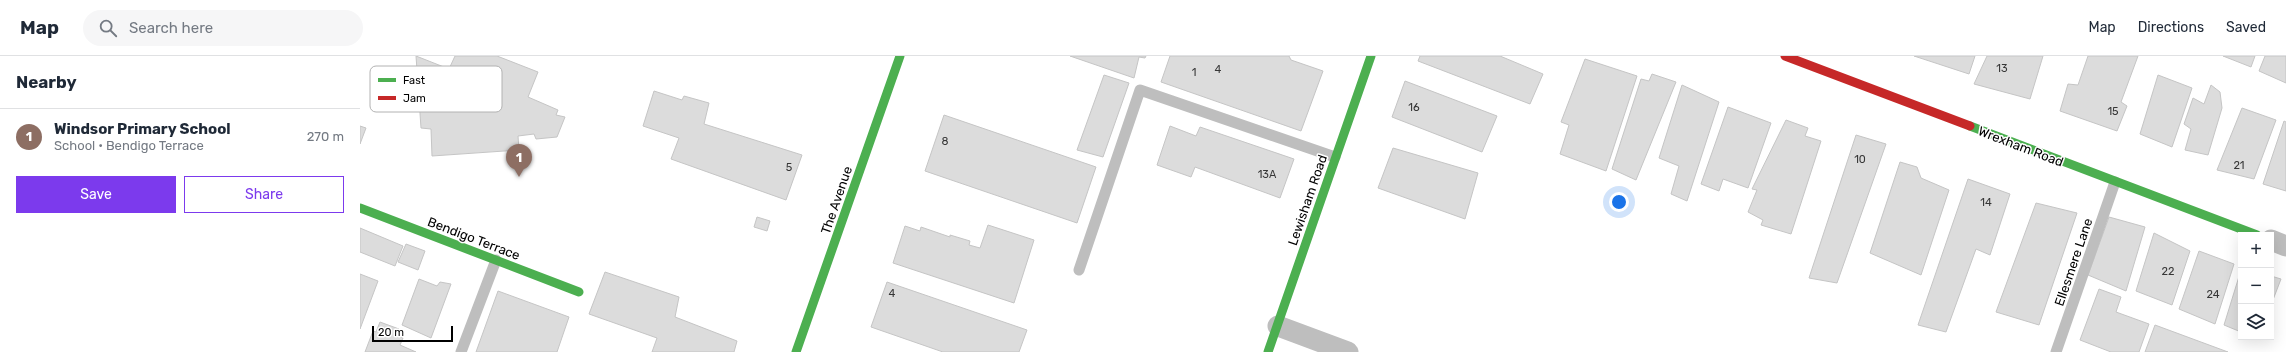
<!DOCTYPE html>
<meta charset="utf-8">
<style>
body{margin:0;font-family:Rubik,sans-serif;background:#f6f6f7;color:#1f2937}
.controls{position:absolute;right:12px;bottom:12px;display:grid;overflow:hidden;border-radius:0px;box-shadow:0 4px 16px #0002}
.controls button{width:36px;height:36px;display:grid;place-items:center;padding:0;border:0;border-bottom:1px solid #e0e1e3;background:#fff;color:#1f2937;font:20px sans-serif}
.scale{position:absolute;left:12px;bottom:10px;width:81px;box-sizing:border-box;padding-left:4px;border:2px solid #000;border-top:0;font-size:11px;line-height:14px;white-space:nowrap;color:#000;-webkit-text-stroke:3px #fff;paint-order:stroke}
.you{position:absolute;left:1259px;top:146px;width:14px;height:14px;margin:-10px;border:3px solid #fff;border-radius:50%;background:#1a73e8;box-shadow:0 0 0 6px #1a73e833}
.badge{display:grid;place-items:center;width:26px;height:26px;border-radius:50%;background:#7c3aed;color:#fff;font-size:13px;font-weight:700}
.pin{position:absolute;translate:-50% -33px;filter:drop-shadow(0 1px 2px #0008)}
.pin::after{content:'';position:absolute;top:21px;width:14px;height:12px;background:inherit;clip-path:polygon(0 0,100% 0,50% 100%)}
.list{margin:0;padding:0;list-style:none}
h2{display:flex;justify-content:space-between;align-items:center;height:52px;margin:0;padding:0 16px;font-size:17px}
h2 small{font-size:13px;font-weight:400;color:#747a83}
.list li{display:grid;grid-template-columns:26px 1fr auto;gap:12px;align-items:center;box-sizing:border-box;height:56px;padding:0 16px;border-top:1px solid #e0e1e3}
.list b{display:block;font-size:15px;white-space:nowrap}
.list p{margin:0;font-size:13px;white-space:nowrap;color:#747a83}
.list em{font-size:13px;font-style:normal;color:#747a83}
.actions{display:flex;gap:8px;padding:12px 16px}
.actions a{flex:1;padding:9px 0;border:1px solid #7c3aed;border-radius:0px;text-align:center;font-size:14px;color:#7c3aed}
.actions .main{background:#7c3aed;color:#fff}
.icon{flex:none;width:22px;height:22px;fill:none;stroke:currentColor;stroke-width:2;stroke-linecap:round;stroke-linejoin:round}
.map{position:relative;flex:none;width:1926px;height:296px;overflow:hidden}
header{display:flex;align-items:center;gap:24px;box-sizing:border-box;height:56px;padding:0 20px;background:#fff;border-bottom:1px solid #e0e1e3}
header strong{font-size:19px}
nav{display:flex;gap:22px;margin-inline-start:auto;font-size:14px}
.search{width:280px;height:36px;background:#f6f6f7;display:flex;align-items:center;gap:10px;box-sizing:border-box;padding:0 14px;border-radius:22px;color:#747a83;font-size:15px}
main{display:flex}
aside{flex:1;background:#fff}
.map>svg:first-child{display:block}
.building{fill:#dcdcdc;stroke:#c5c5c5}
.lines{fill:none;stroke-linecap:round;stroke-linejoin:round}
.lane{stroke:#bebebe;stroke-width:11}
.street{stroke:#bebebe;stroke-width:21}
.fast{stroke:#4caf50;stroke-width:9}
.jam{stroke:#c62828;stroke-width:9}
.labels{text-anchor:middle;stroke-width:3;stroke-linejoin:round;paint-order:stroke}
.number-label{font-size:11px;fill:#373737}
.street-label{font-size:13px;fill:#000;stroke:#fff}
.key{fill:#fff;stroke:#b2b2b2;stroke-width:1}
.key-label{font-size:11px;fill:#000}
</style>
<header>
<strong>Map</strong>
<div class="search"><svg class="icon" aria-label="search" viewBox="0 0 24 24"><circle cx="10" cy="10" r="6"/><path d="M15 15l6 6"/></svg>Search here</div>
<nav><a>Map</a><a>Directions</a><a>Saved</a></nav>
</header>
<main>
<aside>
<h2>Nearby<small></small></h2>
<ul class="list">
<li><span class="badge" style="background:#8d6e63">1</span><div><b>Windsor Primary School</b><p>School · Bendigo Terrace</p></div><em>270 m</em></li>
</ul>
<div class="actions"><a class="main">Save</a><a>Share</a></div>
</aside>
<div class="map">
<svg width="1926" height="296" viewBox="0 0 1926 296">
<rect width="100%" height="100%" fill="#fff"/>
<!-- building -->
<g class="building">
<polygon points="56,0 89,13 95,0 137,0 178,16 168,41 198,54 196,59 205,61 197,81 176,83 174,78 158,80 159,94 72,100 71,73 61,72"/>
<polygon points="710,0 786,0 785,2 779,1 774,22"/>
<polygon points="810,0 929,0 931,4 963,15 941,75 801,26"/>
<polygon points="1060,0 1140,0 1183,18 1170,48 1058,5"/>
<polygon points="1554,0 1615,0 1609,18"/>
<polygon points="1627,0 1683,0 1670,43 1614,28"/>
<polygon points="1728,0 1778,0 1761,46 1767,50 1757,75 1700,55 1708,28 1718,29"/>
<polygon points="1863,0 1895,0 1891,11"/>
<polygon points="1905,0 1926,0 1926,27 1899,15"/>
<polygon points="1225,3 1277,20 1246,115 1200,98 1209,69 1201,66"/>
<polygon points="1292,18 1316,26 1276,124 1252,113 1281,23 1289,25"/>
<polygon points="744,19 769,27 743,101 717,94"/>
<polygon points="1798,19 1832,32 1812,91 1780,78"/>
<polygon points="1045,25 1137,60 1122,96 1032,61"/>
<polygon points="1322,29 1359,46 1327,145 1311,138 1319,110 1299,102"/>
<polygon points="1851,29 1860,36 1862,52 1848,99 1825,94 1831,73 1824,68 1833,42 1844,48"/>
<polygon points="294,35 322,44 324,40 349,47 344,68 442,99 426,144 311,103 319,82 283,70"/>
<polygon points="1368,51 1411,67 1388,132 1363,123 1359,135 1341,128"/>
<polygon points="1882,52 1916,64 1894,123 1857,114"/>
<polygon points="584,59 736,111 717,167 565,115"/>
<polygon points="1426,64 1448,72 1445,80 1461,85 1431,178 1401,169 1403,164 1388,156 1397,134 1392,133"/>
<polygon points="1924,65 1926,66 1926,135 1903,128"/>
<polygon points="0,70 6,72 0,88"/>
<polygon points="810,70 836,80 840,71 934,103 920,142 835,111 831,121 797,109"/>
<polygon points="1496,79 1526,88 1477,227 1449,222"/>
<polygon points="1033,92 1118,117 1105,163 1018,132"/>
<polygon points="1540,106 1557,111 1561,122 1589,134 1561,219 1510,197"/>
<polygon points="1608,123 1650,138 1630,199 1616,193 1586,276 1558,269"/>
<polygon points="1676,147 1717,157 1679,269 1636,256"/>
<polygon points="397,161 410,165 407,175 394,171"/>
<polygon points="1749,161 1785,171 1766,235 1728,219"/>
<polygon points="628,169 674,184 654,247 533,207 545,170 560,175 561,171 590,181 590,179 610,185 609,189 620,192"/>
<polygon points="0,172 43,190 35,210 0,196"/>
<polygon points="1794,177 1830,195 1812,249 1776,235"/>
<polygon points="46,188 65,195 58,214 38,206"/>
<polygon points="1839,195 1874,208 1855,268 1819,253"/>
<polygon points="1881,214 1881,276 1864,269"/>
<polygon points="245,216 319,241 315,261 377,285 374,296 292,296 297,282 229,258"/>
<polygon points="0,218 18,225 0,273"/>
<polygon points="1911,220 1921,223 1911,249"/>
<polygon points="59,223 77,230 80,226 91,228 71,282 42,269"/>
<polygon points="527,226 667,274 659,296 583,296 511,271"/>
<polygon points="1739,233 1761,241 1756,256 1789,268 1779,296 1751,296 1720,284"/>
<polygon points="138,235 209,261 197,296 116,296"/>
<polygon points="20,266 39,273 36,279 43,282 40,289 56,296 5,296 13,275 16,276"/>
<polygon points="1795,269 1868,296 1785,296"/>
</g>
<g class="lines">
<!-- lane -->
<g class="lane">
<polyline points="719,214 780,34 975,101"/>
<polyline points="101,296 136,204"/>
<polyline points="1696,296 1755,126"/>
</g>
<!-- street -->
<g class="street">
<polyline points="1911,184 1926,190"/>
<polyline points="918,270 988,296"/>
</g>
<!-- fast -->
<g class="fast">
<polyline points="1610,70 1897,179"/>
<polyline points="0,152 219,236"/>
<polyline points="436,296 540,0"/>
<polyline points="908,296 1011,0"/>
</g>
<!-- jam -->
<polyline class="jam" points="1425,0 1610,70"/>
</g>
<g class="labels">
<!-- number labels -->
<g class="number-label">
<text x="1642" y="16">13</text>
<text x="858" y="17">4</text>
<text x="834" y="20">1</text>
<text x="1054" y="55">16</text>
<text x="1753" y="59">15</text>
<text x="585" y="89">8</text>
<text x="1500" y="107">10</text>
<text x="1879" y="113">21</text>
<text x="429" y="115">5</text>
<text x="907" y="122">13A</text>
<text x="1626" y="150">14</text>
<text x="1808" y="219">22</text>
<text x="532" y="241">4</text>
<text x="1853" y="242">24</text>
</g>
<!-- street labels -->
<g class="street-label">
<text transform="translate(1661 90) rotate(21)" y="5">Wrexham Road</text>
<text transform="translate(476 144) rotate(-71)" y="5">The Avenue</text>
<text transform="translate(947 144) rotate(-71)" y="5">Lewisham Road</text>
<text transform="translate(114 182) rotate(21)" y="5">Bendigo Terrace</text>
<text transform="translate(1713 206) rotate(-71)" y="5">Ellesmere Lane</text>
</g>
</g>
<!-- legend -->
<rect x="10" y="10" width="132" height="46" rx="6" class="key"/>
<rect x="18" y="22" width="18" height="4" fill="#4caf50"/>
<rect x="18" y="40" width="18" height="4" fill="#c62828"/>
<g class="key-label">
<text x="43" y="28">Fast</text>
<text x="43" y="46">Jam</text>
</g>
</svg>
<div class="controls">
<button>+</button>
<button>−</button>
<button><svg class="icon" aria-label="layers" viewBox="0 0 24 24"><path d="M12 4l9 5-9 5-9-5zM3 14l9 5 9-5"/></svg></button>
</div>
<div class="scale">20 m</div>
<div class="you"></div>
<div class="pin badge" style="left:159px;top:121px;background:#8d6e63">1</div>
</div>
</main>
